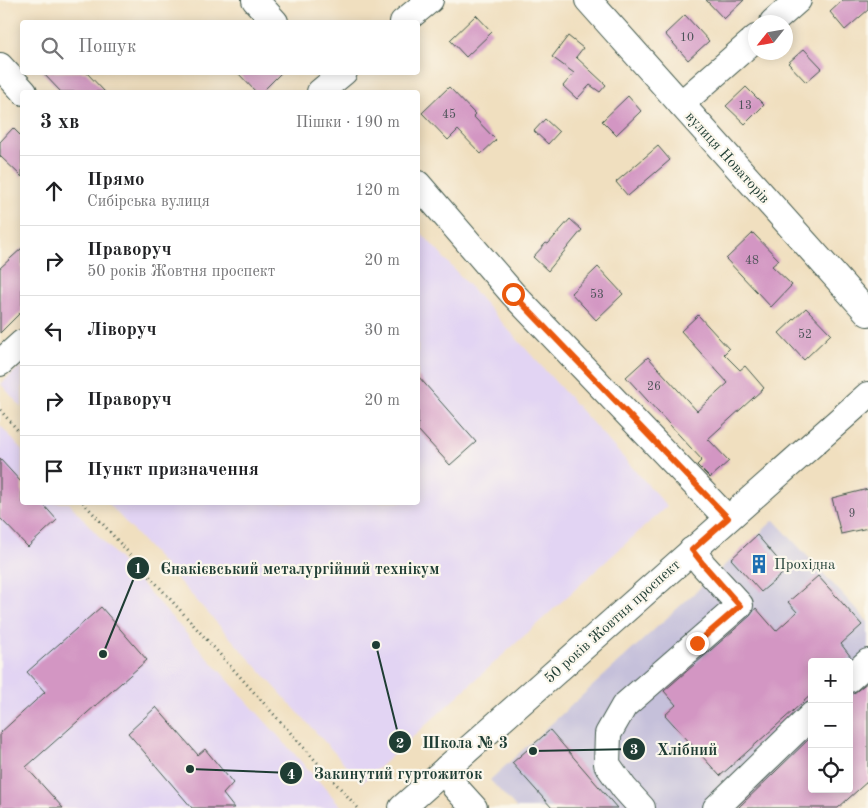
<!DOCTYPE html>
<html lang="uk">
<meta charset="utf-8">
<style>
body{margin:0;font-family:"Old Standard TT",serif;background:#f2f2f2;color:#202124}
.controls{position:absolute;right:15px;bottom:15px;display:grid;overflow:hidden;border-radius:5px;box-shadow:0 2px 12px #0003}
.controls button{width:45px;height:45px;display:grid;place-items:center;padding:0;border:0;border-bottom:1px solid #e0e0e0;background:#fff;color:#202124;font:25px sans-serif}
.compass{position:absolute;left:748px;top:15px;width:45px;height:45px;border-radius:50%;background:#fff;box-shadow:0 2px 12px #0003;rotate:239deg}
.stop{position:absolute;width:15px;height:15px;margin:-11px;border:4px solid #ea580c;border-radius:50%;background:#fff}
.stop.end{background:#ea580c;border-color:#fff;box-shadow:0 1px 5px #0008}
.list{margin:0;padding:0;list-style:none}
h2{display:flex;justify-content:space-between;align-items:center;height:65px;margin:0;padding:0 20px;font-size:21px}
h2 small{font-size:16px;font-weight:400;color:#757577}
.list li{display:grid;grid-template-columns:32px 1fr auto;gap:15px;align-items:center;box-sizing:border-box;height:70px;padding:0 20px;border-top:1px solid #e0e0e0}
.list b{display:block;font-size:19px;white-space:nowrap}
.list p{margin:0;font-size:16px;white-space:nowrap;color:#757577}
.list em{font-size:16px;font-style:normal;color:#757577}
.icon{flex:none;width:28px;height:28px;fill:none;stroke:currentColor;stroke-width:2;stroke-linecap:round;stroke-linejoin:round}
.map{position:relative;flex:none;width:868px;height:808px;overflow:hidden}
.search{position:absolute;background:#fff;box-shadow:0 2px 12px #0003;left:20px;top:20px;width:400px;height:55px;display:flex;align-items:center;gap:12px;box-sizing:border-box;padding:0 18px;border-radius:5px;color:#757577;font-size:19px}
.panel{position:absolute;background:#fff;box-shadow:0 2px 12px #0003;left:20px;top:90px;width:400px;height:415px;border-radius:5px}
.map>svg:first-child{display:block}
.built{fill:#e2d4f3}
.industrial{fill:#c5c0da;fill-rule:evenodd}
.building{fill:#d396c3}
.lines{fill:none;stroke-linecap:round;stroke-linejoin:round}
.minor-casing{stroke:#3e5549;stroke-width:28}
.path{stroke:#3e5549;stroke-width:3;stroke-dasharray:1 4;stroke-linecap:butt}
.minor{stroke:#fff;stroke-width:26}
.route{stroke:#ea580c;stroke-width:6}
.labels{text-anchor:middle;stroke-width:4.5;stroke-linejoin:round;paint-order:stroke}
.number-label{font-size:12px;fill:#4c5358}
.street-label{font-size:15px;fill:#1f3d34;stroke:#fbf7ec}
.poi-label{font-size:15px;fill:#1f3d34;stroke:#fbf7ec;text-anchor:start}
.leader{fill:none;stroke:#1f3d34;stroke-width:2}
.callout-dot{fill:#1f3d34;stroke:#fbf7ec;stroke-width:2}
.mark-label{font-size:15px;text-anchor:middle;font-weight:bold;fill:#fff}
.callout-label{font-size:16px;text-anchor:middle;font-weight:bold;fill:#1f3d34;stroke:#fbf7ec;stroke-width:4.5;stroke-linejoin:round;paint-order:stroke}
</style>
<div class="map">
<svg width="868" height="808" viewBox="0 0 868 808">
<rect width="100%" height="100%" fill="#fbf7ec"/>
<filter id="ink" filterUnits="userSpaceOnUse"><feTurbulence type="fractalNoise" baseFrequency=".02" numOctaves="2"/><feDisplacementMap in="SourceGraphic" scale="10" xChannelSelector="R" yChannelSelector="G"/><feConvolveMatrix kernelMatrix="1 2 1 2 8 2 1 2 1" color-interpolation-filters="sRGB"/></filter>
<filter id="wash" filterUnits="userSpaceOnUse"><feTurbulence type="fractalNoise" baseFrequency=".0096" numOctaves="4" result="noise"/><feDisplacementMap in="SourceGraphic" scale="20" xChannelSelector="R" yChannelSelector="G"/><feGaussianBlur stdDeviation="1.12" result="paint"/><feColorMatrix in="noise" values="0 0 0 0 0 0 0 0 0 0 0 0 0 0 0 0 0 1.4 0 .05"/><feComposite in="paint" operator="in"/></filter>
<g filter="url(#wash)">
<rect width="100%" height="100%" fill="#f0dfbf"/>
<!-- built -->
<g class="built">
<polygon points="418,229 667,506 362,783 108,503 418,502"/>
<polygon points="22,365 22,408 1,384"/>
<polygon points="0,425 22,450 22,502 69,503 341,806 340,808 0,808"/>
</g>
<!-- industrial -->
<path class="industrial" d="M774 520 868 622V781L838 808H516L490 780ZM812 662H849V789H812Z"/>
<g id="blocks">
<!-- building -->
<g class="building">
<polygon points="706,0 744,0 724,19"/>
<polygon points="843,0 868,0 868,10 845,30 830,12"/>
<polygon points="476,15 492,32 466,57 450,40"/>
<polygon points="685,15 709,41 688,60 665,34"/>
<polygon points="568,36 583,48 576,57 606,85 600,92 590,85 577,99 563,86 574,73 552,57"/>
<polygon points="804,49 822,68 806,82 788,63"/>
<polygon points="42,72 86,72 105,92 61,92"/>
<polygon points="237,72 282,72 262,92 256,92"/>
<polygon points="449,87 475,114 473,116 496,140 481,154 458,130 448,140 422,113"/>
<polygon points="746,87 764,105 745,124 726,106"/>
<polygon points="628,96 641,111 616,135 602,121"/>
<polygon points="545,119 559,132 548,144 534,131"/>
<polygon points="13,128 22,137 22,177 0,156 0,142"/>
<polygon points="658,146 670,160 628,196 616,182"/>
<polygon points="570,219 582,230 548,271 533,257 546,243 548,244"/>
<polygon points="753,233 779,260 772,266 792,285 771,307 726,259"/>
<polygon points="22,248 22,311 0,333 0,268"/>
<polygon points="598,267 623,294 596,320 571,293"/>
<polygon points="806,308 831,334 804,360 779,333"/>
<polygon points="698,315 729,349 724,354 740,370 745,366 764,388 708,439 729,461 710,478 697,465 702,460 626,377 648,357 697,411 728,383 681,331"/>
<polygon points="418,376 476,442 450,465 418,430"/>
<polygon points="0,459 22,483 22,502 41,502 57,520 28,547 0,518"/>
<polygon points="868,489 868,528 841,534 832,498"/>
<polygon points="757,535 787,570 761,592 731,559"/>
<polygon points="818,576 862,625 841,644 851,657 846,662 812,662 812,694 720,776 665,715 676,705 664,691 750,616 756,608 776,631 797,612 788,602"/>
<polygon points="101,607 147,660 26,767 63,808 0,808 0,733 45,692 27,672"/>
<polygon points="868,682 868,781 838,808 738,808 812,736 812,789 849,789 849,697"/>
<polygon points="156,707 198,755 205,749 233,783 223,794 234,808 192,808 128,733"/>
<polygon points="550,730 587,773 617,808 552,808 512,763"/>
</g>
</g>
</g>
<g filter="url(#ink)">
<use href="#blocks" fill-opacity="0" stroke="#3e5549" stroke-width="1"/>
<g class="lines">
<!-- minor casing -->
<g class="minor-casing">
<g id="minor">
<polyline points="255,0 275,22"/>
<polyline points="588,0 868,313"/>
<polyline points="403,22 430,0"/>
<polyline points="773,22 798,0"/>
<polyline points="0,66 24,92"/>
<polyline points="320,92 344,72"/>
<polyline points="681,104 756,38"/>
<polyline points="418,184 513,294 727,518"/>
<polyline points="0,363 22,343"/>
<polyline points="849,679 868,662"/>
<polyline points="447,768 455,787 474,808"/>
<polyline points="402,808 868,395"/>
<polyline points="642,808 624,788 607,764 608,734 624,706 740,605 703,565 692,550"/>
<polyline points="716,808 812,715"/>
</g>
</g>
<!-- path -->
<g class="path">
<polyline points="0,410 22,435"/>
<polyline points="83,502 358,808"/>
</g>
<!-- minor -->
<use href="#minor" class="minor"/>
</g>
</g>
<g class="lines" filter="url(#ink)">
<!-- route -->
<polyline class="route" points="513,294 728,518 692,550 703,564 740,606 697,643"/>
</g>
<!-- icons -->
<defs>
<g id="building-bare" transform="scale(1.5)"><path d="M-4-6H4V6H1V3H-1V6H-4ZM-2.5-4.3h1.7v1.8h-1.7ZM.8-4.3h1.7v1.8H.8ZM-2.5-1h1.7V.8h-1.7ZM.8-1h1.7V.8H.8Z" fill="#1f6fb2" stroke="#fbf7ec" stroke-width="2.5" paint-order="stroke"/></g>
</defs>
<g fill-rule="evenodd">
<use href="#building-bare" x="759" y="564"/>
</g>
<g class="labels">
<!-- number labels -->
<g class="number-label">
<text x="687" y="41">10</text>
<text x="745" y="109">13</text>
<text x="449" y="118">45</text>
<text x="752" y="264">48</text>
<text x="597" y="298">53</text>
<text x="805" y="338">52</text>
<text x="654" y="390">26</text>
<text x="852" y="517">9</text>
</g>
<!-- street labels -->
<g class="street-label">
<text transform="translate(728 157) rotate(48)" y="5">вулиця Новаторів</text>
<text transform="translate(612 621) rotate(-42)" y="5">50 років Жовтня проспект</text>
</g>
<!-- poi labels -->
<g class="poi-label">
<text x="774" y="569">Прохідна</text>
</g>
</g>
<!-- callouts -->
<path class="leader" d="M103 654L138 568M376 645L400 742M533 751L634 749M190 769L291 773"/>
<g class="callout-dot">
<circle cx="103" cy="654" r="5"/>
<circle cx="376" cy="645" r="5"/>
<circle cx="533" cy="751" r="5"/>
<circle cx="190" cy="769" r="5"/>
<circle cx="138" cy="568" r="12"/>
<circle cx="400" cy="742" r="12"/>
<circle cx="634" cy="749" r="12"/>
<circle cx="291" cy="773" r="12"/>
</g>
<g class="mark-label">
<text x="138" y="573">1</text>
<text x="400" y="748">2</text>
<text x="634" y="754">3</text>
<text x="291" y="779">4</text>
</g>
<g class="callout-label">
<text x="300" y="574">Єнакієвський металургійний технікум</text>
<text x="465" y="748">Школа № 3</text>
<text x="687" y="755">Хлібний</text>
<text x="398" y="779">Закинутий гуртожиток</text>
</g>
</svg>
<div class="controls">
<button>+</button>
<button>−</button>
<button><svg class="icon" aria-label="locate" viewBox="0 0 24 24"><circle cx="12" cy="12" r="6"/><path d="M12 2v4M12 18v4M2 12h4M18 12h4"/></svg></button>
</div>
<svg class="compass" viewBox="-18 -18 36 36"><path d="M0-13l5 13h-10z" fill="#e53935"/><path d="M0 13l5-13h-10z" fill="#757577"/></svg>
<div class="stop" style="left:513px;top:294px"></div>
<div class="stop end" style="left:697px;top:643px"></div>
<div class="search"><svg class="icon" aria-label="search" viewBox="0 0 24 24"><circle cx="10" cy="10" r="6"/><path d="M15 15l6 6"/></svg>Пошук</div>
<section class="panel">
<h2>3 хв<small>Пішки · 190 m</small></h2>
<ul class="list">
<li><svg class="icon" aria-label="ahead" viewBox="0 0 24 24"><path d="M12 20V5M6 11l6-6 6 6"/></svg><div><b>Прямо</b><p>Сибірська вулиця</p></div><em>120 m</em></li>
<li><svg class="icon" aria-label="right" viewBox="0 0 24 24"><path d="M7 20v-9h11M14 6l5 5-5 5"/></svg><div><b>Праворуч</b><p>50 років Жовтня проспект</p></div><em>20 m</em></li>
<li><svg class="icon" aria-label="left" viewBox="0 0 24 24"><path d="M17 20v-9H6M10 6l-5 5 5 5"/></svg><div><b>Ліворуч</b></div><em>30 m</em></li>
<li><svg class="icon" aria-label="right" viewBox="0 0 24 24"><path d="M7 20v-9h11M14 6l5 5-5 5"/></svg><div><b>Праворуч</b></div><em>20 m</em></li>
<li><svg class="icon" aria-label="arrive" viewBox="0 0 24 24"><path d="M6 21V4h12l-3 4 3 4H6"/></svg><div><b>Пункт призначення</b></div></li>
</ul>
</section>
</div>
